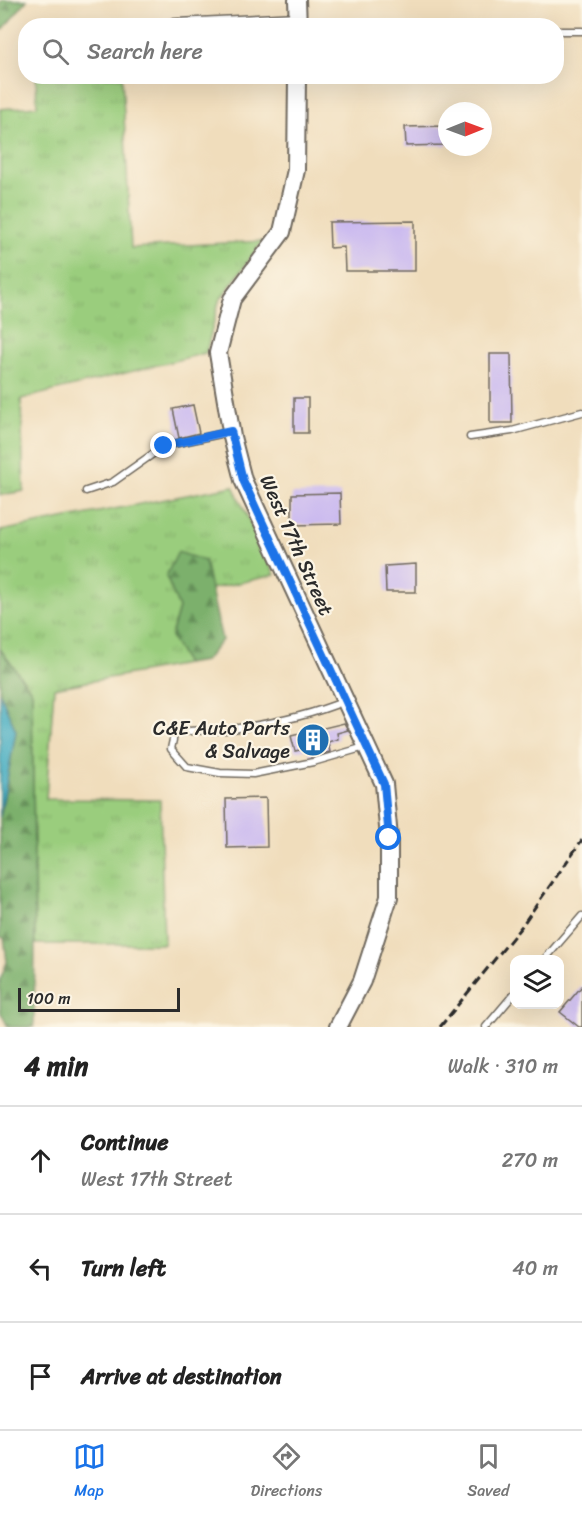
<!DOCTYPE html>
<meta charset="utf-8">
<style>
body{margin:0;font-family:Sriracha,sans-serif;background:#f2f2f2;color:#222}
.controls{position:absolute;right:18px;bottom:18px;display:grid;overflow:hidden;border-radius:12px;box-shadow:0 6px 24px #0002}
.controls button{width:54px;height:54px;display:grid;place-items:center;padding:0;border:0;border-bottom:2px solid #e0e0e0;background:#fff;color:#222;font:30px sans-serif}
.compass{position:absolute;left:438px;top:102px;width:54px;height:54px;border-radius:50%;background:#fff;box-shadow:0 6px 24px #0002;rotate:89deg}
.scale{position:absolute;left:18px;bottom:15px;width:162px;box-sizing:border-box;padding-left:6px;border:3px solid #2b2b2b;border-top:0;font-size:16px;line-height:21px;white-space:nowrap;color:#2b2b2b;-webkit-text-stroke:4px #fcf5e5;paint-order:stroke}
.stop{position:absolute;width:18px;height:18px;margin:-14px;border:4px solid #1a73e8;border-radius:50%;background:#fff}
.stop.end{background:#1a73e8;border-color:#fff;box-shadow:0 2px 6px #0008}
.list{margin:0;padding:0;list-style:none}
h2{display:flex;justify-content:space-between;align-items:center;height:78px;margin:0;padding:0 24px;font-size:26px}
h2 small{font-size:20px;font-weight:400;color:#767676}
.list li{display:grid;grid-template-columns:39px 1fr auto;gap:18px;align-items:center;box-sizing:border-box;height:108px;padding:0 24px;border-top:2px solid #e0e0e0}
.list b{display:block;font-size:22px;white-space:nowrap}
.list p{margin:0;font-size:20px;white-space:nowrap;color:#767676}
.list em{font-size:20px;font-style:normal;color:#767676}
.icon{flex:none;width:33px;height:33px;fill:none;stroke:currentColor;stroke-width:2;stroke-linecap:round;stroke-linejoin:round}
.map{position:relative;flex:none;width:582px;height:1027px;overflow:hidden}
.search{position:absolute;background:#fff;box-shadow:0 6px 24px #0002;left:18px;right:18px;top:18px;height:66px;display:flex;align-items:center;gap:15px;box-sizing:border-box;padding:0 21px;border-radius:24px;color:#767676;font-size:22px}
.sheet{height:402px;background:#fff}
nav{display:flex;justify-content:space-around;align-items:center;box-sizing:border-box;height:84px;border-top:2px solid #e0e0e0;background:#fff;font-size:16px;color:#767676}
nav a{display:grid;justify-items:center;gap:3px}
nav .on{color:#1a73e8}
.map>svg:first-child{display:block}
.grass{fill:url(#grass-tufts);stroke:#627c54;stroke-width:1.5}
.forest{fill:url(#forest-firs);stroke:#536e4c;stroke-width:1.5}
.water{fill:#41abc1;stroke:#366b76;stroke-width:1.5}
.building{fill:#c9b8f0}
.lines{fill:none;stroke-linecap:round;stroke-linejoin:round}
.lane-casing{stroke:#70695e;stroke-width:9}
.secondary-casing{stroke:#70695e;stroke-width:20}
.lane{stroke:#fff;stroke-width:6}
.secondary{stroke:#fff;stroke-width:16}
.rail{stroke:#2b2b2b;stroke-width:3;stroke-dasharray:9 4.5;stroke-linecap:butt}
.route{stroke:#1a73e8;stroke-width:8}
.labels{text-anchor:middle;stroke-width:4.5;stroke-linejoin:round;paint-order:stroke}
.street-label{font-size:20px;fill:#2b2b2b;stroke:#fcf5e5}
.poi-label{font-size:20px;fill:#2b2b2b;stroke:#fcf5e5;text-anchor:end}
</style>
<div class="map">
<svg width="582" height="1027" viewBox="0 0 582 1027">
<defs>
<pattern id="grass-tufts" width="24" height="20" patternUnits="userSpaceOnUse" patternTransform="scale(1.5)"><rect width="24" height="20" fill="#9acd7d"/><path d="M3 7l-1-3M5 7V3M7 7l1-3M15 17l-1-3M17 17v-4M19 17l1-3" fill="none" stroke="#85b06c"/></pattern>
<pattern id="forest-firs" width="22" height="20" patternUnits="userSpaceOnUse" patternTransform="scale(1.5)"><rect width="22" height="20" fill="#7bb06c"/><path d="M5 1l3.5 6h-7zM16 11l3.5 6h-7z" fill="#658f59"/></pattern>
</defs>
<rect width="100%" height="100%" fill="#fcf5e5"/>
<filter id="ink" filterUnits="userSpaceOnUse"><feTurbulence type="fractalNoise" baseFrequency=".0167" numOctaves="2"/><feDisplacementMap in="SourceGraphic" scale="12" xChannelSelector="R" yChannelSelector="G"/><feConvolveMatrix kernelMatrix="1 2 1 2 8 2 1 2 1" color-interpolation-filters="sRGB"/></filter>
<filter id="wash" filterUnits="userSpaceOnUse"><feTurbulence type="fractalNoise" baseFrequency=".008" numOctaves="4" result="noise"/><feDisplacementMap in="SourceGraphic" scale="24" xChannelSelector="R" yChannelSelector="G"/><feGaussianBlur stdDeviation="1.35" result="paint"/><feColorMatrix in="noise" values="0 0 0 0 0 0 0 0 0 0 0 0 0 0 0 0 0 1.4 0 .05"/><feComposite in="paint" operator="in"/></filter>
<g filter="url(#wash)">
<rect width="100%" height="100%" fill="#f0ddbc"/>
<!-- grass -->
<g class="grass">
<polygon points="36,77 122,77 131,248 263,241 219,301 206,353 21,399 24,491 0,495 0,109 37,106"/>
<polygon points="233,486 275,575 210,589 205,561 166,576 179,608 171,636 186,664 54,688 46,799 160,800 164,944 35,944 32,692 0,649 0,531"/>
</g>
<!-- forest -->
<g class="forest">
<polygon points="2,0 27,0 0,33 0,3"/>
<polygon points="178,552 205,561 222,640 205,661 186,664 171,636 179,608 166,576"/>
<polygon points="0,649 32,692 35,944 34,1027 8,1027 0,1011 0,980 7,962 4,938 0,937 0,817 16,731 0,693"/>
</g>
<!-- water -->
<polygon class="water" points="0,693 16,731 0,817"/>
<g id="blocks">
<!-- building -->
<g class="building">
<polygon points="447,126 447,145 406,146 405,127"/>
<polygon points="415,221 415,271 345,271 344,247 330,248 329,222"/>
<polygon points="490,354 511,354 512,423 490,423"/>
<rect x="294" y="398" width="14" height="35"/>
<polygon points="193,405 199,433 179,438 173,409"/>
<polygon points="340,493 341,524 292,525 292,494"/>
<polygon points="416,564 416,592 386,592 385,566"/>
<polygon points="344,723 348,730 337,733 338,739 328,742 330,752 311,757 309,748 295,751 291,736"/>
<polygon points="266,798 267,847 227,848 226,799"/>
<polygon points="582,986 582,1027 579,1027 560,1012"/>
</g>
</g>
</g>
<g filter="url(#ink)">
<use href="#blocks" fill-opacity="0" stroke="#70695e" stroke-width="1.5"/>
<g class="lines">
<!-- lane casing -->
<g class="lane-casing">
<g id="lane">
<polyline points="158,23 297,16"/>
<polyline points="556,31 582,31"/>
<polyline points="470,437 512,431 582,412"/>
<polyline points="86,491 113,482 164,446 230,432"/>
<path d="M345 701C306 717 266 725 224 730 207 732 190 728 174 735L171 749 187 767 220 773 253 774 313 762 365 747"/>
<polyline points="544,960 582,916"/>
<polyline points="486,1027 514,994"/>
</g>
</g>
<!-- secondary casing -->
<g class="secondary-casing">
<g id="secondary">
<polyline points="297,0 298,26"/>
<polyline points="297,76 296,170 282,232 232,299 218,353 232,437 243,480 384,784 389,838 389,897 362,981 338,1027"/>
</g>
</g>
<!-- lane -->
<use href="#lane" class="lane"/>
<!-- secondary -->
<use href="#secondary" class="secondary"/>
<!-- rail -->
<polyline class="rail" points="440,1027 521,927 582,840"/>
</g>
</g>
<g class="lines" filter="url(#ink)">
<!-- route -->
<polyline class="route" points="164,446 231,431 243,480 384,784 389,838"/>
</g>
<!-- icons -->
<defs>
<g id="building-disc" transform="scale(1.725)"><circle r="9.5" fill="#1f6fb2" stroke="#fcf5e5"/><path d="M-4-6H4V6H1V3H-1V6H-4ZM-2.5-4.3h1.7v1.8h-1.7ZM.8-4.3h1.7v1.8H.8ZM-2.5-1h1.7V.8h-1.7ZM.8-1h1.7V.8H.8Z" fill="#fff"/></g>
</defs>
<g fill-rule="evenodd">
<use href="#building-disc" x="313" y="740"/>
</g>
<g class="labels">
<!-- street labels -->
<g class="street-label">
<text transform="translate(297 545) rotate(66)" y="7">West 17th Street</text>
</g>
<!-- poi labels -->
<g class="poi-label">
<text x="290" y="735">C&amp;E Auto Parts<tspan x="290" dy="23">&amp; Salvage</tspan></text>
</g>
</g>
</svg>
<div class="controls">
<button><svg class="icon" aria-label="layers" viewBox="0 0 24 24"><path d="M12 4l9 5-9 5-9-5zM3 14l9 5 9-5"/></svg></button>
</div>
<svg class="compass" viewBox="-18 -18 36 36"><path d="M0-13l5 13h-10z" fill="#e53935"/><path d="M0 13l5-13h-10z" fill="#767676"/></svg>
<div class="scale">100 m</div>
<div class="stop" style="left:389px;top:838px"></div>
<div class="stop end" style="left:164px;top:446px"></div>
<div class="search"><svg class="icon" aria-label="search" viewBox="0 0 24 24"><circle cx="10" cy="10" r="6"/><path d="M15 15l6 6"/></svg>Search here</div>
</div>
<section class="sheet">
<h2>4 min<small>Walk · 310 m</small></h2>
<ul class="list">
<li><svg class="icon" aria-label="ahead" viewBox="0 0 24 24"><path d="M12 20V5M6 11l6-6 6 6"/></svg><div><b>Continue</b><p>West 17th Street</p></div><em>270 m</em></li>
<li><svg class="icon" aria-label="left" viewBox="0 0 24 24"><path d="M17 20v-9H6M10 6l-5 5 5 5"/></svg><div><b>Turn left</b></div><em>40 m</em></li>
<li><svg class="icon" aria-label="arrive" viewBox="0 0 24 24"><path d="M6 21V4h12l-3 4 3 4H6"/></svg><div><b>Arrive at destination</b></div></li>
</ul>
</section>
<nav>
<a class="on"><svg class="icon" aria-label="map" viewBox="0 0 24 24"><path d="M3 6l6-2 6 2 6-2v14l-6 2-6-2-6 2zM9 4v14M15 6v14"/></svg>Map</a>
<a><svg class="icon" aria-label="directions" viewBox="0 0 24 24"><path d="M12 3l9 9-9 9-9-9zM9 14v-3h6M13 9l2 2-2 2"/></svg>Directions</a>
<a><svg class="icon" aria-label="saved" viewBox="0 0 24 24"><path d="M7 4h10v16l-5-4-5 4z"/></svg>Saved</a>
</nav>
